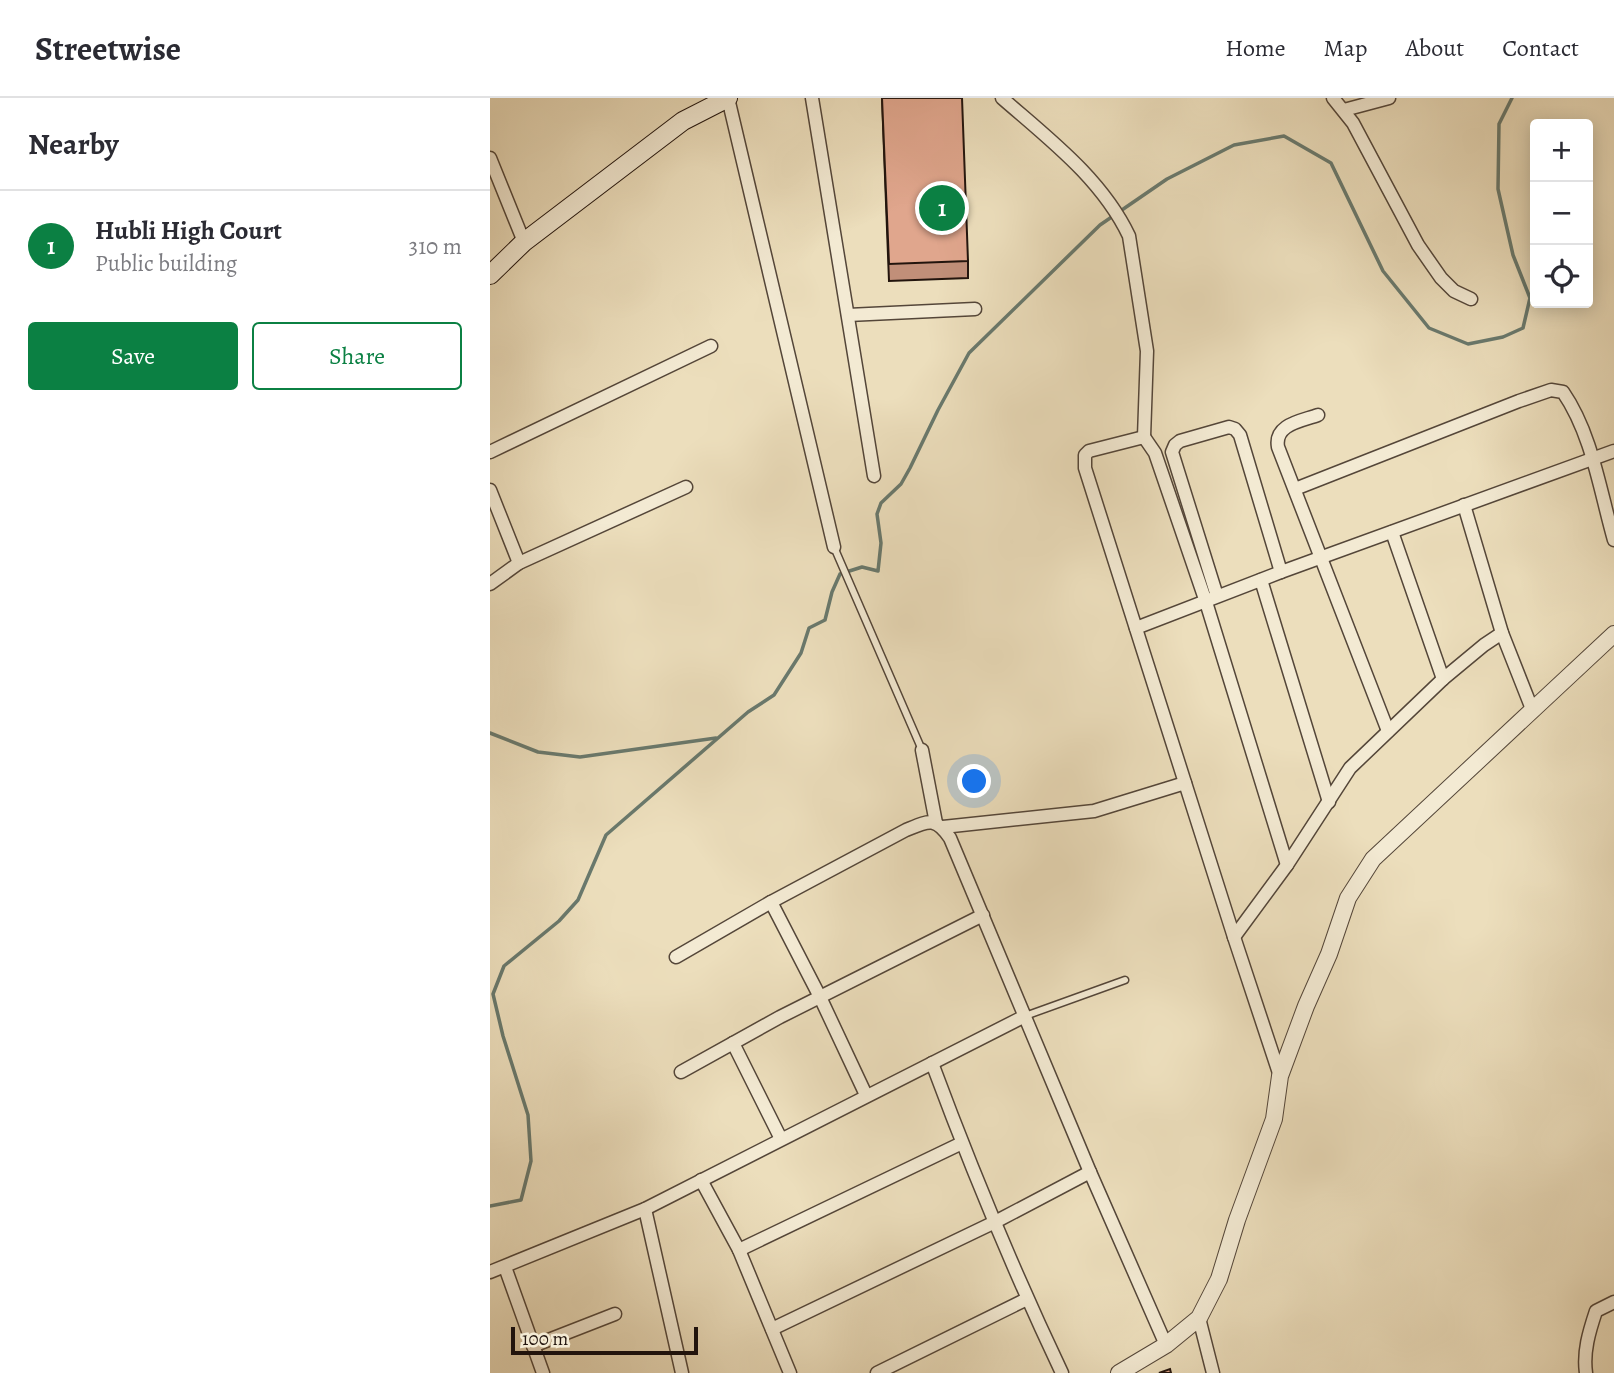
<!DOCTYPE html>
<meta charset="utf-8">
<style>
body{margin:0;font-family:Alegreya,serif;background:#f2f2f3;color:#2b2b33}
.controls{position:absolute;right:21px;top:21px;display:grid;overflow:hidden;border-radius:7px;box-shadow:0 4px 18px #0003}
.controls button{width:63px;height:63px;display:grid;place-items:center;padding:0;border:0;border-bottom:2px solid #e1e1e2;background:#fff;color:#2b2b33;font:35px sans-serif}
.scale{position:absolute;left:21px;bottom:18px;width:187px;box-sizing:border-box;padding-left:7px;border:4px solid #22140d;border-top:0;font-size:19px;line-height:24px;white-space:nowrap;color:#22140d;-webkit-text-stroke:5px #f3ead3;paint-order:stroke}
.you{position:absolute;left:485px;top:684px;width:24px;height:24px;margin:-18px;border:5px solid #fff;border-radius:50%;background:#1a73e8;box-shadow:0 0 0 10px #1a73e833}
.badge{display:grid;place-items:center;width:46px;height:46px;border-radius:50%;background:#0b8043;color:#fff;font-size:23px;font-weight:700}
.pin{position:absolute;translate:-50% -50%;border:4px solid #fff;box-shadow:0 2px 7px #0006}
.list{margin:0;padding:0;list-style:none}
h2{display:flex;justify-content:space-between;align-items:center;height:91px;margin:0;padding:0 28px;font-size:30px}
h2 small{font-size:23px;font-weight:400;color:#7c7c81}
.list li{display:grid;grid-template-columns:46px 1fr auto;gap:21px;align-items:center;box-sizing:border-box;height:112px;padding:0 28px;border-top:2px solid #e1e1e2}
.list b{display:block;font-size:26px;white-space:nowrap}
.list p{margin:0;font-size:23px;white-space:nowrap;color:#7c7c81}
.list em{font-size:23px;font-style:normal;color:#7c7c81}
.actions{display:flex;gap:14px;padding:21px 28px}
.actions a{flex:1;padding:16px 0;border:2px solid #0b8043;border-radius:7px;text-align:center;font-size:24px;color:#0b8043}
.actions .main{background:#0b8043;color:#fff}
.icon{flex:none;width:38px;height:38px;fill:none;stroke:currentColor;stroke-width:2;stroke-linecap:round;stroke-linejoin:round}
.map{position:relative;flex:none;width:1124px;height:1275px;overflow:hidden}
header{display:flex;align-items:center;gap:42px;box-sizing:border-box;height:98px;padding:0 35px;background:#fff;border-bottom:2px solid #e1e1e2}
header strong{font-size:33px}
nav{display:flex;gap:38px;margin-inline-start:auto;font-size:24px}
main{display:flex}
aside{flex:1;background:#fff}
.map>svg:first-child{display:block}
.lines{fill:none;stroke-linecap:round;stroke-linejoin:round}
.stream{stroke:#69796d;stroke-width:3.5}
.service-casing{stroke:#544639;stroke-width:9}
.minor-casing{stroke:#544639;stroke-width:15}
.tertiary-casing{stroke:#544639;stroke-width:18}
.secondary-casing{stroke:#22140d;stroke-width:20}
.service{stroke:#f3ead3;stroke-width:6}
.minor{stroke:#f3ead3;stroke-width:12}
.tertiary{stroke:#f3ead3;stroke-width:16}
.secondary{stroke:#f3ead3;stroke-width:18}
.wall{fill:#c18f79;stroke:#22140d;stroke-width:2}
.building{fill:#e0a68d;stroke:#22140d;stroke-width:2}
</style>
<header>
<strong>Streetwise</strong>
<nav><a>Home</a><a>Map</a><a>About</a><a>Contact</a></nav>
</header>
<main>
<aside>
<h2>Nearby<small></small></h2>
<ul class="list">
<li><span class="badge">1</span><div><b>Hubli High Court</b><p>Public building</p></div><em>310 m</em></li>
</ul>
<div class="actions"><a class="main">Save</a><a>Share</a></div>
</aside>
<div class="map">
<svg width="1124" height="1275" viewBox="0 0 1124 1275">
<rect width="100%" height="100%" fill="#ecdebc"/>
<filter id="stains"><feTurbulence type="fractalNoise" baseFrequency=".00286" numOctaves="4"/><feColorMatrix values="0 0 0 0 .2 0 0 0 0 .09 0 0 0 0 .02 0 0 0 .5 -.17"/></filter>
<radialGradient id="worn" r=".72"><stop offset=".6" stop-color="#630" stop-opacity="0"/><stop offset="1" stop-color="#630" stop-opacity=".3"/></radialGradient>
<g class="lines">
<!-- stream -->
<g class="stream">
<polyline points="0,635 48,654 90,659 226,640"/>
<polyline points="0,1108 31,1102 41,1063 38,1017 13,938 3,896 14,868 69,823 88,802 116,737 258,614 284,597 311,555 319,530 335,522 342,494 350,476 372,469 388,473 391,445 387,416 391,405 411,386 420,370 448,312 479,255 610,127 677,81 744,47 794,38 841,65 893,173 939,230 978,246 1013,239 1033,230 1040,200 1023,157 1008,91 1009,26 1022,0"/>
</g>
<!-- service casing -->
<g class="service-casing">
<g id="service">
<polyline points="344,449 432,652"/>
<polyline points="535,918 635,882"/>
</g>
</g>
<!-- minor casing -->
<g class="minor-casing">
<g id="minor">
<polyline points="238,0 344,449"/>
<polyline points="322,0 384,378"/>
<path d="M512 0C559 41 612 81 639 138L657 253 654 339"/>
<polyline points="843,0 863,25 928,147 951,180 964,193 981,201"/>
<polyline points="854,12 899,0"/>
<polyline points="0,60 34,144"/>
<polyline points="358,217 485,211"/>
<path d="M828 317C812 323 784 326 788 349L898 633"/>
<polyline points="0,354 221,248"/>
<path d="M805 391 1029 303 1061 292 1073 294C1102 336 1110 393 1124 442"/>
<polyline points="0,392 29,465"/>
<polyline points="974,407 1012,535 1042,611"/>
<polyline points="902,434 953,581"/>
<polyline points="771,482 839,704"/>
<polyline points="0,486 29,465 196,389"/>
<polyline points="727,498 682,354 685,347 690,343 739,329 745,331 750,337 791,474"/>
<polyline points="646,530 791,474 1124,353"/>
<polyline points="432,652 446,725"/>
<polyline points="453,729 604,713 695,685"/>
<polyline points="281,804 330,899 376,997"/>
<polyline points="744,839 797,767 860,670 953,581 994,547 1012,535"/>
<path d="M186 859 281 804 416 732C438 723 445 718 460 740L600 1074 676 1247"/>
<polyline points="243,945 291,1041"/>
<path d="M442 965C481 1070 524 1174 572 1275"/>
<polyline points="191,974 290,919 493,817"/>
<polyline points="790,978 744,839 595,370 595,357 599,353 654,339 665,355 716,504 797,767"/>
<polyline points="211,1082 249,1152 300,1275"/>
<polyline points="155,1111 192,1275"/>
<polyline points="249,1152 472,1045"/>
<polyline points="15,1169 53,1275"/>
<polyline points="0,1174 155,1111 535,918"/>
<polyline points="709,1220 723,1275"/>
<polyline points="282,1231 505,1124 600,1074"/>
<polyline points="43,1248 125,1216"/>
<polyline points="387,1275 537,1201"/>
<path d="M1096 1275C1093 1254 1099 1234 1106 1213L1124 1204"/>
</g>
</g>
<!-- tertiary casing -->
<g class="tertiary-casing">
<polyline id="tertiary" points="629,1275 676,1247 709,1220 729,1181 747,1122 784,1021 790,978 816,908 839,856 858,800 883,761 1124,536"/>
</g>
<!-- secondary casing -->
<g class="secondary-casing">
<polyline id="secondary" points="0,177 34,144 193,23 238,0"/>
</g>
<!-- service -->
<use href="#service" class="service"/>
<!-- minor -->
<use href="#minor" class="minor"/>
<!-- tertiary -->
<use href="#tertiary" class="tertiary"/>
<!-- secondary -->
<use href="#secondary" class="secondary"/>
</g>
<!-- wall -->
<polygon class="wall" points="392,0 478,163 478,180 399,183"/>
<!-- building -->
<g class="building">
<polygon points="392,0 472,0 478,163 399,166"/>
<polygon points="680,1271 681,1275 669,1275"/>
</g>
<rect width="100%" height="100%" filter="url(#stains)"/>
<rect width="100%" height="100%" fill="url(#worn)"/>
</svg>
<div class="controls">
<button>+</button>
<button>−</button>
<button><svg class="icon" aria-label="locate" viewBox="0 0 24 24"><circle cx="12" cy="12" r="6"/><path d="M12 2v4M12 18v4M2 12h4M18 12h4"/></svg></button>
</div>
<div class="scale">100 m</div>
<div class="you"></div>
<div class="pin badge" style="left:452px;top:110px">1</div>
</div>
</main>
